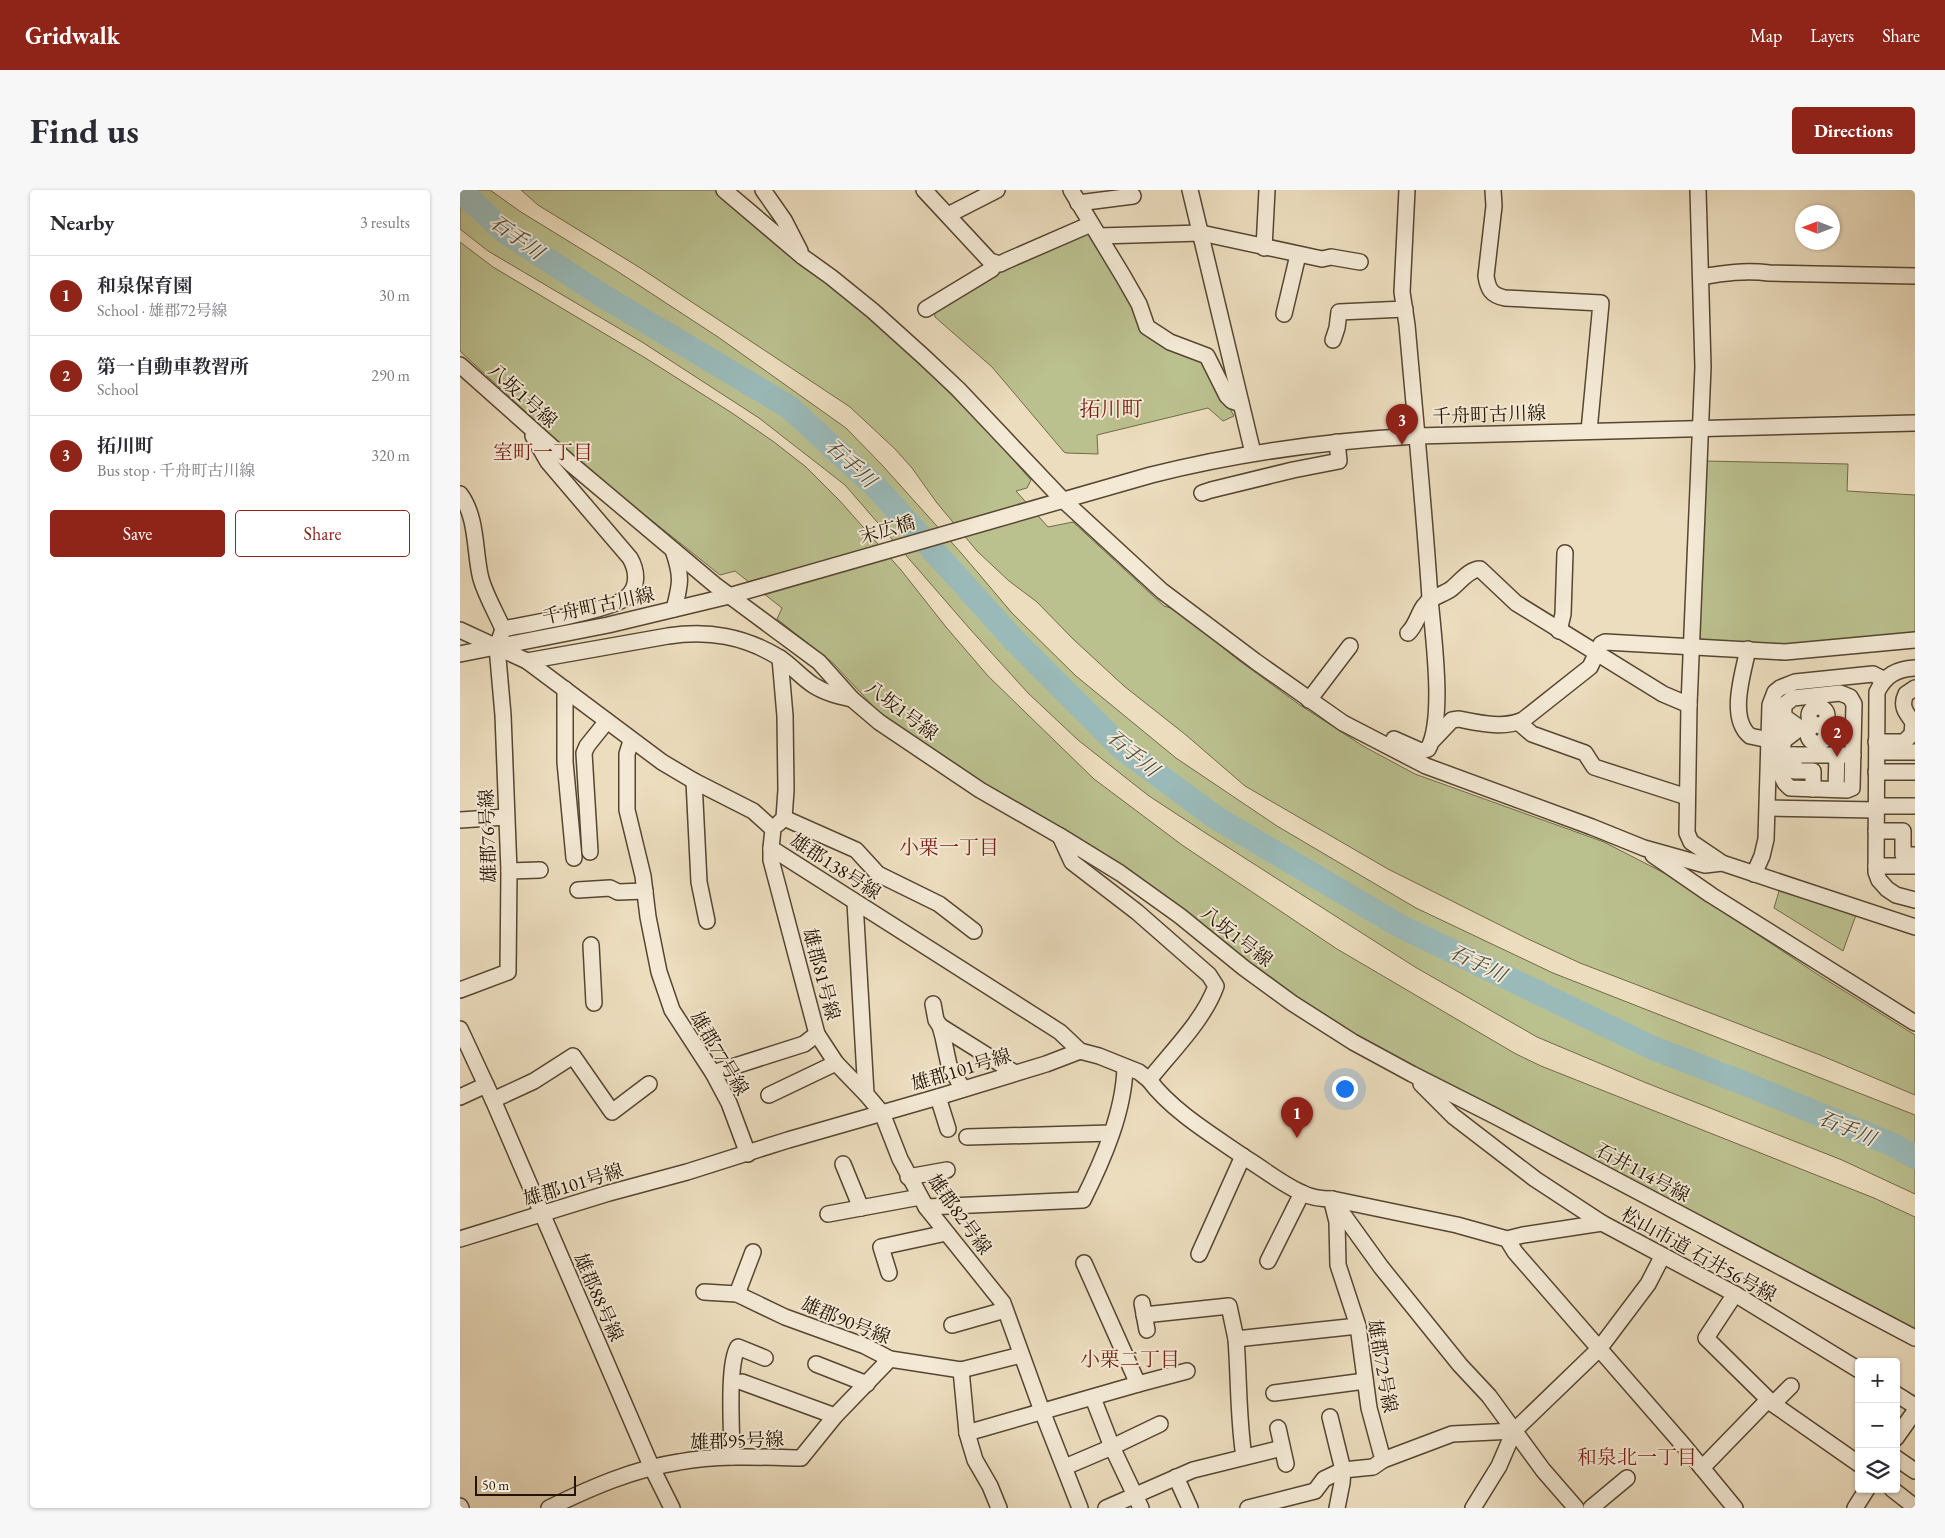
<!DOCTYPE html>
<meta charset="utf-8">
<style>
body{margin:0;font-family:"EB Garamond","Noto Serif JP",serif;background:#f7f7f7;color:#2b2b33}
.controls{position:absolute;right:15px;bottom:15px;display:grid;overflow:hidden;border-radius:5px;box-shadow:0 1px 4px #0004}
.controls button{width:45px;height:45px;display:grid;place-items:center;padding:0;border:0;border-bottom:1px solid #e1e1e2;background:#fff;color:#2b2b33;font:25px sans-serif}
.compass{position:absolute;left:1335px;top:15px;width:45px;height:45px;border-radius:50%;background:#fff;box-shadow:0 1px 4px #0004;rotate:270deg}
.scale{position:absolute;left:15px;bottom:12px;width:101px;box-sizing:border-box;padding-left:5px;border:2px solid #241302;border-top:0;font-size:14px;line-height:18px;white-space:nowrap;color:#241302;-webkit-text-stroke:4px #f3e9d5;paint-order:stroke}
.you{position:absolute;left:884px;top:898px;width:18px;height:18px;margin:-12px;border:4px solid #fff;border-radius:50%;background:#1a73e8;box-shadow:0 0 0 8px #1a73e833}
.badge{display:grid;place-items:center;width:32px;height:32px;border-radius:50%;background:#8f2418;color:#fff;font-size:16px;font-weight:700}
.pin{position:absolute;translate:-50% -41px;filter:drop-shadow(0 1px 2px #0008)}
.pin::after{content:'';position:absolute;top:26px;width:18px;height:15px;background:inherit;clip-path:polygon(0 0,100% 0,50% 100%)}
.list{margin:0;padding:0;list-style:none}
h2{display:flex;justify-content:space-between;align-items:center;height:65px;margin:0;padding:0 20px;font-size:21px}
h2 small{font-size:16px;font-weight:400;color:#7c7c81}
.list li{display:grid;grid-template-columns:32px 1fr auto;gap:15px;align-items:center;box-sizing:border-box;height:80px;padding:0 20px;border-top:1px solid #e1e1e2}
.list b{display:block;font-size:19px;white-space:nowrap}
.list p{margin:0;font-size:16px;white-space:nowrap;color:#7c7c81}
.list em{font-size:16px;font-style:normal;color:#7c7c81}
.actions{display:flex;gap:10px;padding:15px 20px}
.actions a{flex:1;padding:11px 0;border:1px solid #8f2418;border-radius:5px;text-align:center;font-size:18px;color:#8f2418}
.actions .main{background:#8f2418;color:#fff}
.icon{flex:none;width:28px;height:28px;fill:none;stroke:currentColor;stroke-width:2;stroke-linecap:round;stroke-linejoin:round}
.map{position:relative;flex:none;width:1455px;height:1318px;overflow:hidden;border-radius:5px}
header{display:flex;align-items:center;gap:30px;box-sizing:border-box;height:70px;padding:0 25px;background:#8f2418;color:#fff}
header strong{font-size:24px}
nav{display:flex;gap:28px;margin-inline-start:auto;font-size:18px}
.intro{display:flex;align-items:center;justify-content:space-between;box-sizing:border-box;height:120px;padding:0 30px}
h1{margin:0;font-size:35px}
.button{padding:12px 22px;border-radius:5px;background:#8f2418;color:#fff;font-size:18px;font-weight:700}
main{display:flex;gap:30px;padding:0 30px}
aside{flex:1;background:#fff;border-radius:5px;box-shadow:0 1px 4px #0004}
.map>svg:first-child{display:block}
.green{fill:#bbc08f;stroke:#706a48}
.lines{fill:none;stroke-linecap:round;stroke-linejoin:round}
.river{stroke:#9abab9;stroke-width:24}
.minor-casing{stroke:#564631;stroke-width:18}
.minor{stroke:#f3e9d5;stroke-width:15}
.labels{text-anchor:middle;stroke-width:4;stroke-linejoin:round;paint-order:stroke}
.street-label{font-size:19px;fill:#241302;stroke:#f3e9d5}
.water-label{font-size:20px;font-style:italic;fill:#4d4d42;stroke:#f3e9d5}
.neighbourhood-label{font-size:20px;fill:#7a1f14;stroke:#f3e9d5}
.quarter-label{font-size:21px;fill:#7a1f14;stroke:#f3e9d5}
</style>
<header>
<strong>Gridwalk</strong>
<nav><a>Map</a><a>Layers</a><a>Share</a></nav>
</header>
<div class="intro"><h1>Find us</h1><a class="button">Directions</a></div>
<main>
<aside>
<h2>Nearby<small>3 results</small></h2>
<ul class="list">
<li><span class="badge">1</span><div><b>和泉保育園</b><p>School · 雄郡72号線</p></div><em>30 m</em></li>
<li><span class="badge">2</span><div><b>第一自動車教習所</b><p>School</p></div><em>290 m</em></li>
<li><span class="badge">3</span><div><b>拓川町</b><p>Bus stop · 千舟町古川線</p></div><em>320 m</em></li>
</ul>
<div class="actions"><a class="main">Save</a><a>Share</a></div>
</aside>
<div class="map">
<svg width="1455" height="1318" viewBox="0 0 1455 1318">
<rect width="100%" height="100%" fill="#ecddbe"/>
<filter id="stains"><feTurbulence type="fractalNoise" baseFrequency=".004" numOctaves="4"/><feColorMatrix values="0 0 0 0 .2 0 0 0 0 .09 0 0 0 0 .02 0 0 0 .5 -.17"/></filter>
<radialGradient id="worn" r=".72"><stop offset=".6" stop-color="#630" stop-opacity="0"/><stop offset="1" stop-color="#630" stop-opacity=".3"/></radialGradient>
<!-- green -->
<g class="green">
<polygon points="0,0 30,0 61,22 157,81 258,147 386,238 422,275 502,364 552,423 616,486 716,568 817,636 956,718 1093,783 1455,925 1455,1004 1382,970 1184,892 1077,847 955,777 744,642 689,606 618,550 568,503 509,438 385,295 299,228 182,152 28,61 0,39"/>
<path d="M61 0H255C291 33 331 62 370 94 442 154 509 219 571 290L567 298 556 301 588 337 613 332 704 416 717 420 777 469 840 515 903 556 955 584 1144 652 1208 685 1357 784 1455 845V905L1360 865 1120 773 1066 748 928 679 785 596 726 545 664 496 613 449 577 412 549 391 517 361 477 313 452 278 435 259 390 217 182 79 78 15Z"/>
<polygon points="628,43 672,113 677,129 744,170 774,226 763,231 748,218 637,245 638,264 607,263 604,262 532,177 475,127 474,120 532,83"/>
<polygon points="0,52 33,77 187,169 272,223 314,252 346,277 380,311 441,380 486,437 528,486 634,589 722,655 877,759 1056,864 1081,876 1414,1008 1455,1027 1455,1139 1289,1051 1216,1015 1136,971 947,873 886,839 812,790 563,618 489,574 422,529 413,516 373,473 317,429 322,418 275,381 260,385 160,305 109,262 0,161"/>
<polygon points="1245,271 1388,274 1387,301 1455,305 1455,444 1339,456 1244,451 1239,446"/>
<polygon points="1319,701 1396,725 1383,761 1314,718"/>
</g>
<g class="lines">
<!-- river -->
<polyline class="river" points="0,0 44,41 143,106 329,217 416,297 554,450 663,559 755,627 940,736 1193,858 1286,894 1431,954 1455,967"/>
<!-- minor casing -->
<g class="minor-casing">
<g id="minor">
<polyline points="264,0 343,67 371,87 413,121 464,167 498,199 602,309 702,401 795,471 883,533 966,576 1132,637 1184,658 1245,675 1262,673"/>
<polyline points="303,0 324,30 340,61"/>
<polyline points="464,0 530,71 540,74 546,71 631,34"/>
<polyline points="611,0 663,86 679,114 687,137 710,152 747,166 767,206 772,211 781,214"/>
<polyline points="730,0 793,263"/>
<path d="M1033 0 1034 16 1026 86C1028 99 1031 105 1045 108L1141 113 1129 241"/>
<polyline points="1238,0 1243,177 1229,515 1227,643 1231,652 1262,673 1455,737"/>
<polyline points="618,13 673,6"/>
<polyline points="488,25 537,0"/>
<polyline points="639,46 741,43 862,69 871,67 900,72"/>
<polyline points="804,58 807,0"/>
<path d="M1241 87C1264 83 1285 80 1309 83L1455 86"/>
<polyline points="466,119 532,79 535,73"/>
<polyline points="824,124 838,65"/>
<polyline points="873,150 877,138 879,122 945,119"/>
<polyline points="0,175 110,273 255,395 359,472 392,509 419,532 520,600 600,646 660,683 720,726 784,778 832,813 893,852 952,884 1035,926 1455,1148"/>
<polyline points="742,303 751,300 833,280 879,271 877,252"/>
<path d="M0 304C18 328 14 362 21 389 26 406 36 423 43 439"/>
<path d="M213 360C222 386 221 393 214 419"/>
<polyline points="0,440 67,471 202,572 234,591 293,621 313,639 311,658 600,842 620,861"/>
<polyline points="1099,441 1103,424 1105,363"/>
<path d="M948 443C956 436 958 424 964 416 970 407 983 405 991 399 999 393 1009 379 1020 379L1056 413 1203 504 1229 515"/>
<path d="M1288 459C1283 484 1268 528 1290 546L1309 550"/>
<path d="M0 464 148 435 269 406 691 285C778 263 867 251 956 246L1455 233"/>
<path d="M67 471 208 446C249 440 284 446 320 468 332 476 341 487 353 495 365 503 379 506 392 509"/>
<path d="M1455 478C1437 479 1425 485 1417 502L1416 682 1419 690 1427 699 1436 705 1455 710"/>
<polyline points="105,499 105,572 114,668"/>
<polygon points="1380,503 1390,507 1394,514 1392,598 1387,600 1330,598 1325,593 1322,587 1324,515 1333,508"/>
<polyline points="849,510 890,456"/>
<circle cx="1358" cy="526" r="9"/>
<polyline points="1058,532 1072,544 1125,563 1134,577 1227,607"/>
<circle cx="1357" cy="544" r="9"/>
<path d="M934 549 961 561 968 559C985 529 973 445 970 408 964 317 955 226 947 135L942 102 947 0"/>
<path d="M973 550 992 530 999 529C1019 533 1044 539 1063 530L1130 477 1141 454 1145 452 1325 462 1455 450"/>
<polyline points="171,551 167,564 167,620 183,686 188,727 199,782 212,820 253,883 269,913 288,964"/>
<polyline points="1323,551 1340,538 1323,526"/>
<path d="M1416 552H1444L1452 544 1453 532C1446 523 1440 516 1446 504L1455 498"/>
<polyline points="1425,562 1455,562"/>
<polyline points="1313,565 1393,565"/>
<polyline points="1334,565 1334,581 1353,581 1353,599"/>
<polyline points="1416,582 1455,582"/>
<polyline points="234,591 239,692 247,731"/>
<polyline points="1376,599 1377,565"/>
<polyline points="1416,616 1455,616"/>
<polyline points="1308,618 1416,620"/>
<polyline points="324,628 396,660 418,684 479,714 514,741"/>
<polyline points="0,630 46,627"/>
<polyline points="318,634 324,628 326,600 325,526 320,468"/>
<polyline points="1416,641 1443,641 1443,665 1455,665"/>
<polyline points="311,658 311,670 357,844 376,873 406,904"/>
<polyline points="130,662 124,563 127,556 147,531"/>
<polyline points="1193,665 1251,705 1455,833"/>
<polyline points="1416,676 1455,676"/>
<polyline points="49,681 80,680"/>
<polyline points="1294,684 1302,666 1306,649 1310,515 1315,502 1320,498 1335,492 1413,484 1425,490"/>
<polyline points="118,700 150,698 158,702 185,701"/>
<polyline points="395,712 406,904 422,923 440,969 466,1017 543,1113 582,1221 620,1318"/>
<polyline points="131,755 134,813"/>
<path d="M0 800 48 782 49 681 43 525 37 457 43 439C67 434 153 420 167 407 179 397 177 380 170 368L88 272 73 246"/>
<polyline points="473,814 476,830 480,836 483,847 489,875 503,899"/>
<polyline points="480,836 555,883"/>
<polyline points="0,839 33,910 192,1278 212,1318"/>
<polyline points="253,883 344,854 357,844"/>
<path d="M689 890C713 922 754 946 787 969 805 980 822 994 842 1003 852 1008 861 1009 872 1009L997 1035 1047 1049 1063 1045 1142 1033 1275 1104 1399 1180"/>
<polyline points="961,894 993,926 1075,989 1142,1033"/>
<polyline points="309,905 376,873"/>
<polyline points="0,907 26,895"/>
<polyline points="478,907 488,939"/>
<polyline points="33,910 74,891 113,866 152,922 189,894"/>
<polyline points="507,947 651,943"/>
<polyline points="383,974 401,1018"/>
<polyline points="448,987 487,980"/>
<polyline points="872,1009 921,1077 1000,1175 1029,1206 1083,1280 1116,1318"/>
<polyline points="873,1016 877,1032 878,1075 898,1136 909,1218 923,1270 913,1277 883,1280 882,1293 877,1318"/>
<path d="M466 1017 623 1010C643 970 664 922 665 877"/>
<polyline points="368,1024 460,1007"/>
<path d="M0 1049 149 1003 227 982 328 950 478 907 586 874 620 861 639 866 679 882 689 890C711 862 744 830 756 796L749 785 677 722 612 672 600 646"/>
<polyline points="1047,1049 1055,1062 1224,1256 1275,1318"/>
<polyline points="739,1064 783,966"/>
<polyline points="808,1071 842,1003"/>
<polyline points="429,1083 421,1057 486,1043"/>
<polyline points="244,1102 277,1104 325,1127 405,1156 430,1169 501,1180 561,1165"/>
<polyline points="277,1104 293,1062"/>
<polyline points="1275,1104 1246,1148 1313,1214 1399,1274"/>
<polyline points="682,1113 687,1140"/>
<polyline points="684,1125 769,1116 776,1149 898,1136"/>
<polyline points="492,1135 545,1120"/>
<path d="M776 1149C779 1188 778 1228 784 1267"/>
<polyline points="356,1174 407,1194"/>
<polyline points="501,1180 507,1243 515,1270 530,1296 539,1318"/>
<polyline points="282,1192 375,1226"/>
<polyline points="678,1194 727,1181"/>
<polyline points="814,1203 905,1191"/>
<polyline points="1436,1204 1455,1216"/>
<polyline points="633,1208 652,1257 681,1318"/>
<polyline points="1313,1214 1331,1196"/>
<polyline points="818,1238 826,1274"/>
<polyline points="507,1243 678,1194 624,1073"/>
<polyline points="1436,1248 1455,1221"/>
<path d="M272 1267C272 1242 267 1175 278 1157L305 1168"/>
<polyline points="1436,1268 1455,1281"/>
<polyline points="923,1270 992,1244 1054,1241"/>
<polyline points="605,1277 652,1257 700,1234"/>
<polyline points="1242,1278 1308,1210"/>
<polyline points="716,1287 730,1318"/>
<polyline points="1432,1299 1455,1317"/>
<polyline points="0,1316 1,1318"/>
<path d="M89 1318C130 1298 173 1279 219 1272 259 1265 300 1267 341 1268L375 1226 430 1169"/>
<polyline points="646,1318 733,1280 822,1258"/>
<polyline points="788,1318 855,1301 864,1289 883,1280 870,1227"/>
<polyline points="1013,1318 1039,1276 1054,1241 1139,1159 1188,1094 1202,1067"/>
<polyline points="1131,1318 1167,1288"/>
<polyline points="1395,1318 1407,1299"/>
</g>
</g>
<!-- minor -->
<use href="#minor" class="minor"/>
</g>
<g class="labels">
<!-- street labels -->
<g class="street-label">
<text transform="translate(63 205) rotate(42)" y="7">八坂1号線</text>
<text transform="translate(1029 224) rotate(-2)" y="7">千舟町古川線</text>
<text transform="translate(427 339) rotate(-16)" y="7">末広橋</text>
<text transform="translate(138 415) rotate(-12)" y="7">千舟町古川線</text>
<text transform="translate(442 520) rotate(37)" y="7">八坂1号線</text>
<text transform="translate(27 646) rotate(-92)" y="7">雄郡76号線</text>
<text transform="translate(376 676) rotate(33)" y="7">雄郡138号線</text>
<text transform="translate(777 746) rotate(38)" y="7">八坂1号線</text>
<text transform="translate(362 784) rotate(75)" y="7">雄郡81号線</text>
<text transform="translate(260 863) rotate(59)" y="7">雄郡77号線</text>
<text transform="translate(501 879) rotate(-17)" y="7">雄郡101号線</text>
<text transform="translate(1183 982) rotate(28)" y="7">石井114号線</text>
<text transform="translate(113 994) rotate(-17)" y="7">雄郡101号線</text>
<text transform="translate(500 1024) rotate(54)" y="7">雄郡82号線</text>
<text transform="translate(1239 1064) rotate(29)" y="7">松山市道 石井56号線</text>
<text transform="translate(139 1107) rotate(66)" y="7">雄郡88号線</text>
<text transform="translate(386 1130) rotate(22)" y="7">雄郡90号線</text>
<text transform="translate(923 1176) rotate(80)" y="7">雄郡72号線</text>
<text transform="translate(277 1250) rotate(-2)" y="7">雄郡95号線</text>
</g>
<!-- water labels -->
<g class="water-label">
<text transform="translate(57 47) rotate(36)" y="7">石手川</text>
<text transform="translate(391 273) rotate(43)" y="7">石手川</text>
<text transform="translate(673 563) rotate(40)" y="7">石手川</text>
<text transform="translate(1018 773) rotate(26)" y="7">石手川</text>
<text transform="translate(1387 938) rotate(23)" y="7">石手川</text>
</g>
<!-- neighbourhood labels -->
<g class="neighbourhood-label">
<text x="83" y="269">室町一丁目</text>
<text x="489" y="664">小栗一丁目</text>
<text x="670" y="1176">小栗二丁目</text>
<text x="1177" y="1274">和泉北一丁目</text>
</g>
<!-- quarter labels -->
<g class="quarter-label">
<text x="651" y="226">拓川町</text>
</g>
</g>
<rect width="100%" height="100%" filter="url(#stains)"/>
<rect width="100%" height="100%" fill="url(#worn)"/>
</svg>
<div class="controls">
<button>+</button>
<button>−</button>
<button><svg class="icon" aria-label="layers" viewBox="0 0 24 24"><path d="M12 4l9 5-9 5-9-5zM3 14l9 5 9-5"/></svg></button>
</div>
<svg class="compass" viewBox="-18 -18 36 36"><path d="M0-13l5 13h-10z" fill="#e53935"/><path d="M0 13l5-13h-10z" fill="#7c7c81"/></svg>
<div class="scale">50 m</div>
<div class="you"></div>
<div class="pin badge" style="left:837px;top:948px">1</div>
<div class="pin badge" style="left:1377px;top:567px">2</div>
<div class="pin badge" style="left:942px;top:255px">3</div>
</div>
</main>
